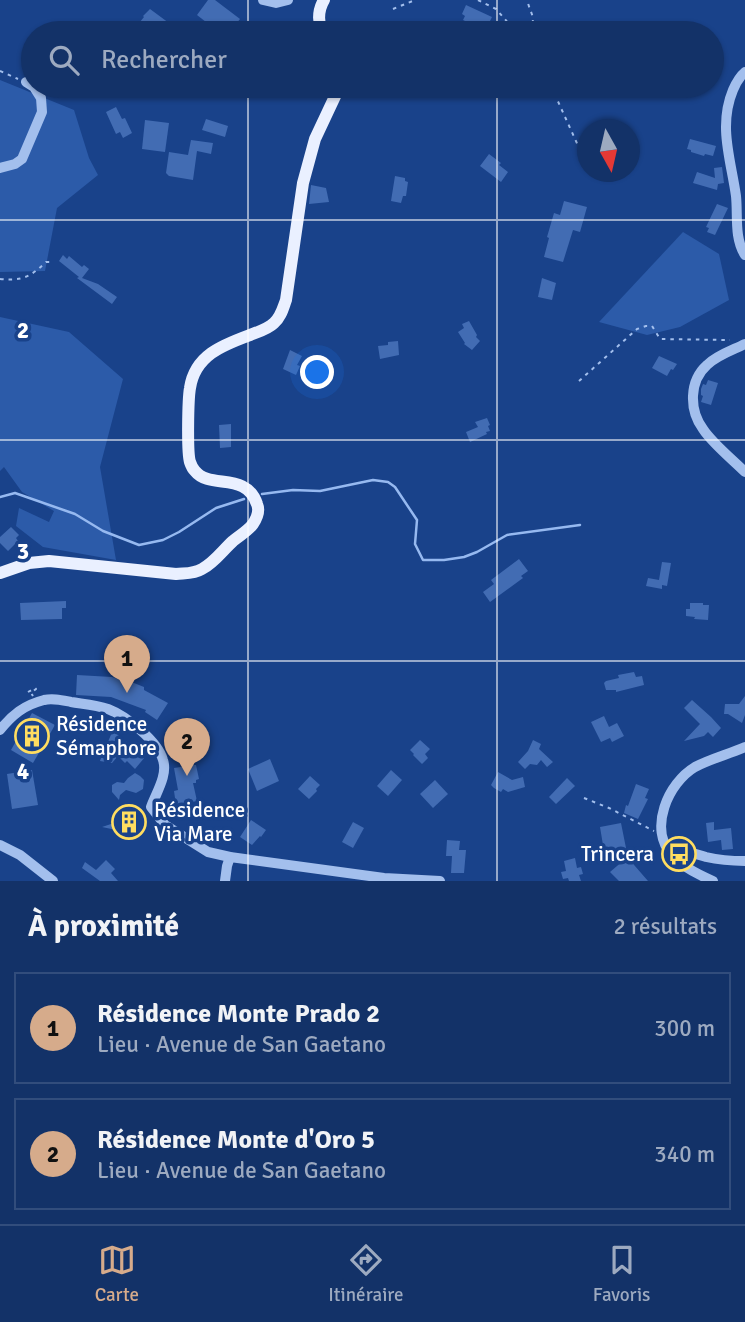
<!DOCTYPE html>
<html lang="fr">
<meta charset="utf-8">
<style>
body{margin:0;font-family:Signika,sans-serif;background:#203e71;color:#f1f3f6}
.compass{position:absolute;left:577px;top:119px;width:63px;height:63px;border-radius:50%;background:#133268;box-shadow:0 2px 5px #0004;rotate:172deg}
.you{position:absolute;left:318px;top:373px;width:24px;height:24px;margin:-18px;border:5px solid #fff;border-radius:50%;background:#1a73e8;box-shadow:0 0 0 10px #1a73e833}
.badge{display:grid;place-items:center;width:46px;height:46px;border-radius:50%;background:#d6ab8b;color:#111;font-size:23px;font-weight:700}
.pin{position:absolute;translate:-50% -58px;filter:drop-shadow(0 2px 4px #0008)}
.pin::after{content:'';position:absolute;top:37px;width:24px;height:21px;background:inherit;clip-path:polygon(0 0,100% 0,50% 100%)}
.list{margin:0;padding:0;list-style:none}
h2{display:flex;justify-content:space-between;align-items:center;height:91px;margin:0;padding:0 28px;font-size:30px}
h2 small{font-size:23px;font-weight:400;color:#9daac0}
.list li{display:grid;grid-template-columns:46px 1fr auto;gap:21px;align-items:center;box-sizing:border-box;height:112px;margin:0 14px 14px;padding:0 14px;border:2px solid #324d7c;border-radius:0px}
.list b{display:block;font-size:26px;white-space:nowrap}
.list p{margin:0;font-size:23px;white-space:nowrap;color:#9daac0}
.list em{font-size:23px;font-style:normal;color:#9daac0}
.icon{flex:none;width:38px;height:38px;fill:none;stroke:currentColor;stroke-width:2;stroke-linecap:round;stroke-linejoin:round}
.map{position:relative;flex:none;width:745px;height:881px;overflow:hidden}
.search{position:absolute;background:#133268;box-shadow:0 2px 5px #0004;left:21px;right:21px;top:21px;height:77px;display:flex;align-items:center;gap:18px;box-sizing:border-box;padding:0 24px;border-radius:38px;color:#9daac0;font-size:26px}
.sheet{height:343px;background:#133268}
nav{display:flex;justify-content:space-around;align-items:center;box-sizing:border-box;height:98px;border-top:2px solid #324d7c;background:#133268;font-size:19px;color:#9daac0}
nav a{display:grid;justify-items:center;gap:4px}
nav .on{color:#d6ab8b}
.map>svg:first-child{display:block}
.green{fill:#2c5ba9}
.lines{fill:none;stroke-linecap:round;stroke-linejoin:round}
.stream{stroke:#96b9f0;stroke-width:2.5}
.building{fill:#426cb3}
.path{stroke:#a3bfed;stroke-width:2;stroke-dasharray:3.5 5;stroke-linecap:butt}
.minor{stroke:#a3bfed;stroke-width:10}
.major{stroke:#eaf0ff;stroke-width:12}
.grid{fill:none;stroke:#fff;stroke-width:2;stroke-opacity:0.55}
.labels{text-anchor:middle;stroke-width:7;stroke-linejoin:round;paint-order:stroke}
.poi-label{font-size:21px;fill:#fff;stroke:#19428a;text-anchor:start}
.grid-label{font-size:23px;text-anchor:middle;font-weight:bold;fill:#fff;stroke:#19428a;stroke-width:7;stroke-linejoin:round;paint-order:stroke}
</style>
<div class="map">
<svg width="745" height="881" viewBox="0 0 745 881">
<rect width="100%" height="100%" fill="#19428a"/>
<!-- green -->
<g class="green">
<polygon points="0,80 74,110 89,158 98,175 57,208 45,271 0,272"/>
<polygon points="683,232 719,254 729,300 680,327 647,335 599,322"/>
<polygon points="0,317 69,332 123,379 100,467 116,560 43,547 16,526 19,508 49,522 54,511 22,492 4,467 0,471"/>
</g>
<g class="lines">
<!-- stream -->
<g class="stream">
<polyline points="262,494 293,490 320,491 373,480 388,482 395,487 417,520 415,544 423,560 444,560 464,557 477,552 507,535 580,525"/>
<polyline points="0,497 15,493 75,514 103,531 139,545 163,540 179,532 216,508 244,499"/>
</g>
</g>
<!-- building -->
<g class="building">
<polygon points="208,0 215,0 240,19 229,33 220,33 197,15"/>
<polygon points="466,5 492,17 485,31 463,20 465,16 462,14"/>
<polygon points="150,9 173,26 168,33 152,33 139,23 144,17 143,16"/>
<polygon points="116,107 122,119 125,118 132,133 123,138 120,132 116,134 106,112"/>
<polygon points="206,119 228,126 225,137 202,130"/>
<polygon points="145,120 169,123 165,152 142,149"/>
<polygon points="690,139 716,146 713,156 705,154 704,156 691,152 691,150 687,149"/>
<polygon points="191,140 213,143 211,154 197,151 193,180 169,176 166,173 169,152 188,155"/>
<polygon points="489,154 501,163 499,165 508,172 501,182 480,166"/>
<polygon points="722,167 724,183 718,184 717,190 693,183 697,172 715,178 714,168"/>
<polygon points="395,176 405,178 405,181 408,182 406,196 403,196 401,203 391,201"/>
<polygon points="311,185 326,188 329,202 309,204"/>
<polygon points="564,201 587,207 580,232 573,230 563,262 544,257 549,238 547,237 554,213 560,215"/>
<polygon points="717,204 728,208 715,235 707,232 709,228 706,227"/>
<polygon points="63,255 67,259 69,256 82,267 84,265 89,269 82,278 98,284 117,297 112,304 77,278 79,277 59,261"/>
<polygon points="542,278 556,283 552,300 538,297"/>
<polygon points="469,321 477,335 476,337 480,341 472,350 464,344 465,343 458,332 464,328 462,324"/>
<polygon points="398,341 399,355 380,359 378,346 388,345 388,342"/>
<polygon points="290,350 302,356 297,365 300,366 296,375 283,369"/>
<polygon points="659,356 677,364 673,370 671,369 667,376 652,368"/>
<polygon points="708,380 718,383 711,405 701,402 703,396 701,395 701,389 703,384 706,385"/>
<polygon points="487,418 490,425 488,426 490,431 486,432 487,434 470,442 466,432 478,427 475,422"/>
<polygon points="231,424 231,447 220,448 219,425"/>
<polygon points="11,527 19,535 16,538 18,541 8,551 0,543 0,537"/>
<polygon points="519,559 528,571 521,576 523,578 490,602 483,592 494,584 491,580"/>
<polygon points="662,562 671,563 667,586 662,585 662,589 646,586 648,578 659,580"/>
<polygon points="66,601 66,608 62,608 62,619 21,620 20,603"/>
<polygon points="690,603 703,603 703,605 709,605 708,620 694,619 695,617 686,616 686,609 690,609"/>
<polygon points="634,672 636,677 642,676 644,685 616,692 616,690 606,690 604,683 606,681 619,678 618,675"/>
<polygon points="77,675 112,677 124,681 124,679 144,687 144,690 168,703 157,720 145,712 146,710 111,697 76,695"/>
<polygon points="745,696 745,715 742,723 728,714 724,714 725,704 739,704"/>
<polygon points="692,700 711,717 721,728 713,737 708,732 704,736 684,741 700,724 684,708"/>
<polygon points="32,713 55,725 33,763 11,750"/>
<polygon points="604,716 609,727 617,723 624,736 612,742 610,738 601,742 591,722"/>
<polygon points="186,722 198,740 197,741 200,747 191,752 193,765 196,765 199,779 196,780 196,783 193,783 197,801 176,805 174,791 178,790 174,768 187,766 168,733"/>
<polygon points="113,730 125,742 126,741 145,757 135,769 127,761 125,763 118,756 112,763 100,761 106,743 107,744"/>
<polygon points="420,740 430,749 425,754 428,758 422,764 413,755 414,754 410,750"/>
<polygon points="533,740 541,744 539,749 553,762 547,767 541,760 537,765 530,764 525,769 518,762 528,751"/>
<polygon points="270,759 279,781 257,791 248,769"/>
<polygon points="32,770 38,805 12,809 7,774"/>
<polygon points="391,770 402,780 388,796 377,786"/>
<polygon points="498,772 512,780 523,777 525,787 508,792 503,789 501,792 494,788 491,785"/>
<polygon points="135,773 140,776 144,780 143,789 136,793 126,790 120,795 119,800 112,792 112,785 117,782 124,783 128,778"/>
<polygon points="310,776 320,785 316,789 317,791 309,799 298,789"/>
<polygon points="567,778 575,786 556,804 549,797"/>
<polygon points="435,780 448,794 433,808 420,794"/>
<polygon points="636,784 649,789 645,798 648,799 638,819 624,813 626,805 628,806"/>
<polygon points="129,816 142,818 140,826 136,826 135,831 126,829 122,829 121,831 102,827 129,818"/>
<polygon points="251,820 266,830 261,837 260,836 252,845 240,837"/>
<polygon points="353,822 364,828 353,848 342,842"/>
<polygon points="714,822 714,830 731,828 733,849 722,850 721,840 708,842 706,823"/>
<polygon points="621,823 628,858 648,881 619,881 610,872 624,860 606,863 600,827"/>
<polygon points="447,840 460,841 459,850 466,850 464,873 451,873 452,856 446,856"/>
<polygon points="575,858 577,868 581,867 583,874 579,875 581,881 569,881 568,878 563,879 561,872 566,871 564,861"/>
<polygon points="106,860 115,869 111,873 118,881 100,881 82,868 85,862 96,870"/>
</g>
<g class="lines">
<!-- path -->
<g class="path">
<polyline points="478,0 496,9 517,33"/>
<polyline points="393,9 415,0"/>
<path d="M518 33C541 22 532 19 527 0"/>
<polyline points="0,71 18,79"/>
<polyline points="551,86 580,150"/>
<path d="M0 279C23 281 30 277 46 262H53"/>
<polyline points="579,381 637,329 646,326 652,326 660,339 730,340"/>
<polyline points="28,692 35,688 36,689 31,693 33,696"/>
<polyline points="584,798 609,808 654,831"/>
</g>
<!-- minor -->
<g class="minor">
<polyline points="263,0 276,3 288,0"/>
<path d="M745 72C739 77 736 83 733 90 718 126 731 160 736 196 738 215 734 238 745 255"/>
<polyline points="0,168 15,164 22,159 42,112 41,98 34,87 26,82"/>
<path d="M745 344C733 350 717 355 707 365 689 381 689 410 703 429 712 443 733 460 745 472"/>
<path d="M0 730C12 715 24 705 44 700 53 698 61 700 71 702 83 704 96 705 108 709 126 716 158 741 163 760 168 775 156 793 151 807L165 825 208 852 230 857 384 878 440 881"/>
<polyline points="0,845 20,855 53,881"/>
<path d="M667 848C681 849 692 853 706 857 719 860 732 861 745 861"/>
<polyline points="225,881 227,866 230,857"/>
<path d="M713 881C699 875 682 867 672 855 648 829 668 783 695 767 710 759 729 754 745 747"/>
</g>
<!-- major -->
<g class="major">
<path d="M322 33C318 22 318 10 324 0"/>
<path d="M0 573 29 563 49 561 176 574C185 573 194 574 202 569 214 563 223 550 233 541 240 535 248 531 253 524 257 518 260 511 257 504 246 471 210 490 195 471 193 469 191 465 190 462 187 453 188 399 190 388 195 355 223 345 250 335 258 332 268 329 274 323 281 317 283 308 286 300L303 183 315 139 338 90V86"/>
</g>
</g>
<!-- grid -->
<path class="grid" d="M248 0V33M497 0V33M248 86V881M497 86V881M0 220H745M0 440H745M0 661H745"/>
<!-- icons -->
<defs>
<g id="building-ring" transform="scale(1.75)"><circle r="9.5" fill="#19428a" stroke="#ffdd60" stroke-width="1.5"/><path d="M-4-6H4V6H1V3H-1V6H-4ZM-2.5-4.3h1.7v1.8h-1.7ZM.8-4.3h1.7v1.8H.8ZM-2.5-1h1.7V.8h-1.7ZM.8-1h1.7V.8H.8Z" fill="#ffdd60"/></g>
<g id="bus-ring" transform="scale(1.75)"><circle r="9.5" fill="#19428a" stroke="#ffdd60" stroke-width="1.5"/><path d="M-5-6H5V4H4V6H2V4H-2V6H-4V4H-5ZM-3.5-4V0h7V-4ZM-3.5 1.2v1.5H-2V1.2ZM2 1.2v1.5H3.5V1.2Z" fill="#ffdd60"/></g>
</defs>
<g fill-rule="evenodd">
<use href="#building-ring" x="32" y="736"/>
<use href="#building-ring" x="129" y="822"/>
<use href="#bus-ring" x="679" y="854"/>
</g>
<g class="labels">
<!-- poi labels -->
<g class="poi-label">
<text x="56" y="731">Résidence<tspan x="56" dy="24">Sémaphore</tspan></text>
<text x="154" y="817">Résidence<tspan x="154" dy="24">Via Mare</tspan></text>
<text x="654" y="861" text-anchor="end">Trincera</text>
</g>
</g>
<g class="grid-label">
<text x="23" y="338">2</text>
<text x="23" y="559">3</text>
<text x="23" y="779">4</text>
</g>
</svg>
<svg class="compass" viewBox="-18 -18 36 36"><path d="M0-13l5 13h-10z" fill="#e53935"/><path d="M0 13l5-13h-10z" fill="#9daac0"/></svg>
<div class="you"></div>
<div class="pin badge" style="left:127px;top:693px">1</div>
<div class="pin badge" style="left:187px;top:776px">2</div>
<div class="search"><svg class="icon" aria-label="search" viewBox="0 0 24 24"><circle cx="10" cy="10" r="6"/><path d="M15 15l6 6"/></svg>Rechercher</div>
</div>
<section class="sheet">
<h2>À proximité<small>2 résultats</small></h2>
<ul class="list">
<li><span class="badge">1</span><div><b>Résidence Monte Prado 2</b><p>Lieu · Avenue de San Gaetano</p></div><em>300 m</em></li>
<li><span class="badge">2</span><div><b>Résidence Monte d'Oro 5</b><p>Lieu · Avenue de San Gaetano</p></div><em>340 m</em></li>
</ul>
</section>
<nav>
<a class="on"><svg class="icon" aria-label="map" viewBox="0 0 24 24"><path d="M3 6l6-2 6 2 6-2v14l-6 2-6-2-6 2zM9 4v14M15 6v14"/></svg>Carte</a>
<a><svg class="icon" aria-label="directions" viewBox="0 0 24 24"><path d="M12 3l9 9-9 9-9-9zM9 14v-3h6M13 9l2 2-2 2"/></svg>Itinéraire</a>
<a><svg class="icon" aria-label="saved" viewBox="0 0 24 24"><path d="M7 4h10v16l-5-4-5 4z"/></svg>Favoris</a>
</nav>
